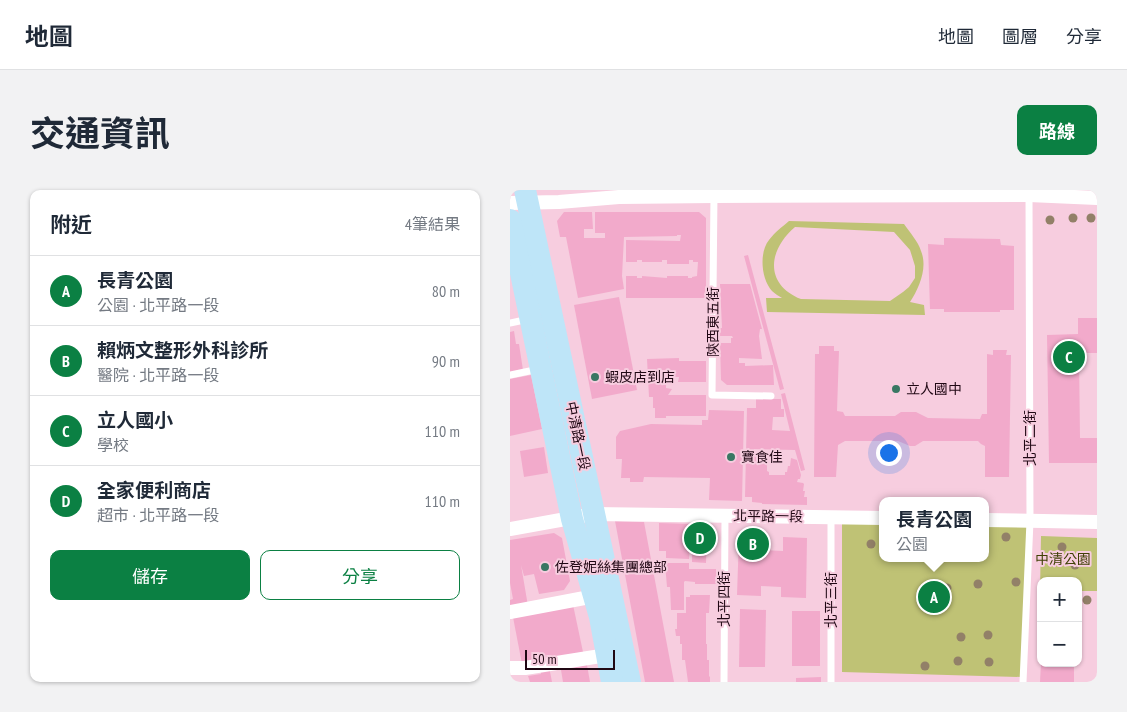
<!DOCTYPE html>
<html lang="zh-TW">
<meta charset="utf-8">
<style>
body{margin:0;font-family:"PT Sans Narrow","Noto Sans TC",sans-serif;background:#f2f2f3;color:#1f2937}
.controls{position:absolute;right:15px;bottom:15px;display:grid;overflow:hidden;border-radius:10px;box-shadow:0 1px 4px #0004}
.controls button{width:45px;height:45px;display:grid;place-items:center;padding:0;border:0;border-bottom:1px solid #e0e1e3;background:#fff;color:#1f2937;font:25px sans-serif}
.scale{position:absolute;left:15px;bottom:12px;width:90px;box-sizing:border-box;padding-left:5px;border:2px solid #200814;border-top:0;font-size:14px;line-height:18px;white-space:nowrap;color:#200814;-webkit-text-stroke:4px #f7cddf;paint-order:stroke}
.you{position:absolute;left:378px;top:262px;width:18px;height:18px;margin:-12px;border:4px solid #fff;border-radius:50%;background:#1a73e8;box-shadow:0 0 0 8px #1a73e833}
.badge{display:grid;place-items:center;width:32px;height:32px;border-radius:50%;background:#0b8043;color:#fff;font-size:16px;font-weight:700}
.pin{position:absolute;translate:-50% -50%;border:2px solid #fff;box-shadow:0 1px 5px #0006}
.popup{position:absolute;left:369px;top:307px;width:110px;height:65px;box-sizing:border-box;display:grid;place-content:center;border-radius:10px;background:#fff;filter:drop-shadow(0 1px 4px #0005);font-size:16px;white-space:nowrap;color:#747a83}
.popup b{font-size:19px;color:#1f2937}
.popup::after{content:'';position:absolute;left:50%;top:100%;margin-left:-10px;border:10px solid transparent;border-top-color:#fff}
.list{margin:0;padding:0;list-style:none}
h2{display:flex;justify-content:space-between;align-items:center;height:65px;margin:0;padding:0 20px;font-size:21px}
h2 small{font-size:16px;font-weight:400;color:#747a83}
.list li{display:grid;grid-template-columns:32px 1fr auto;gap:15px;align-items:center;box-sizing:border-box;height:70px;padding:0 20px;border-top:1px solid #e0e1e3}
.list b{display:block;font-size:19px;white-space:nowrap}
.list p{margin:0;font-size:16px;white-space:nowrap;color:#747a83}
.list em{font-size:16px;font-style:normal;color:#747a83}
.actions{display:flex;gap:10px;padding:15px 20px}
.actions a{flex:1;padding:11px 0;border:1px solid #0b8043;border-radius:10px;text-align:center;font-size:18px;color:#0b8043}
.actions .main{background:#0b8043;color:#fff}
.map{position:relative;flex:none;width:587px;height:492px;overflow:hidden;border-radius:10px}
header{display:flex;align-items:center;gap:30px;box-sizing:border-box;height:70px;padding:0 25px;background:#fff;border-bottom:1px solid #e0e1e3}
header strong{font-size:24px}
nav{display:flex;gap:28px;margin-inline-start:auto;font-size:18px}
.intro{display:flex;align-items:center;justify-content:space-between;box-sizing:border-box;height:120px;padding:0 30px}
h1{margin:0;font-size:35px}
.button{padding:12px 22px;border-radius:10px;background:#0b8043;color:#fff;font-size:18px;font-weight:700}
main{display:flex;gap:30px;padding:0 30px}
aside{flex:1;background:#fff;border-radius:10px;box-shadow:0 1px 4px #0004}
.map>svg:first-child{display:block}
.green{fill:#bfc275;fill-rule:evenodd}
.building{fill:#f2aacb}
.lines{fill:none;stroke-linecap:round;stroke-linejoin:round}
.service{stroke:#fff;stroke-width:7}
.minor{stroke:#fff;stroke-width:14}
.primary{stroke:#bee5f8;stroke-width:22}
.tree{fill:#928068}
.poi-dot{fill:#397763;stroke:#f7cddf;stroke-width:2}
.labels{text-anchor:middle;stroke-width:4;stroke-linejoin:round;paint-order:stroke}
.street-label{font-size:14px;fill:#200814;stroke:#f7cddf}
.poi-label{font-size:14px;fill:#200814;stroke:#f7cddf;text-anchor:start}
.park-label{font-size:14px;fill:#404106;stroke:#f7cddf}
</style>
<header>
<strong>地圖</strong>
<nav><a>地圖</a><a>圖層</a><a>分享</a></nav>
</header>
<div class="intro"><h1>交通資訊</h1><a class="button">路線</a></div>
<main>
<aside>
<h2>附近<small>4筆結果</small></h2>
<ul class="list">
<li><span class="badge">A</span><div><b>長青公園</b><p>公園 · 北平路一段</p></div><em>80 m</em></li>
<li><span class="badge">B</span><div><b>賴炳文整形外科診所</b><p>醫院 · 北平路一段</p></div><em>90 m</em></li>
<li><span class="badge">C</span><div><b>立人國小</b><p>學校</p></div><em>110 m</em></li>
<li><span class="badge">D</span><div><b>全家便利商店</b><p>超市 · 北平路一段</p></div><em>110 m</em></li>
</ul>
<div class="actions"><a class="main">儲存</a><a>分享</a></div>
</aside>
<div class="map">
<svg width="587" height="492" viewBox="0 0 587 492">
<rect width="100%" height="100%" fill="#f7cddf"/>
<!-- green -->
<g class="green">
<path d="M279 31 394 34C400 43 408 51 411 61 418 78 409 98 400 112L414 115 415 125 257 122 256 108H272C269 106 265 104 262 101 251 89 249 62 259 50 265 42 272 37 279 31ZM285 37 384 42 400 60 405 76V88L399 97 393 102 380 111 291 109C254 94 258 60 285 37Z"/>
<polygon points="332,327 373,328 373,368 475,368 475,330 520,331 512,487 332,482"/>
<polygon points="531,346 587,348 587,401 568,401 568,391 531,391 530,401"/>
</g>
<!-- building -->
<g class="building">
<polygon points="54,22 82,22 83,39 74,39 74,48 95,48 95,43 85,43 85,22 189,22 196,28 196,108 116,108 116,86 127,86 127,88 132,88 132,86 157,88 157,86 178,86 178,88 182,88 182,87 187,86 188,72 183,72 183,70 179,70 179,74 157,74 157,70 152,70 152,72 132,72 132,70 127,70 127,72 116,72 116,50 170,51 171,45 167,45 167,46 114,47 112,86 114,99 68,108 56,47 50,47 47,31"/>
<polygon points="434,48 490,49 491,55 504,56 504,120 490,120 490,122 434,122 434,119 420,119 418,54 434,55"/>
<polygon points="238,65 274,199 270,200 234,66"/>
<polygon points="210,94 240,94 252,139 250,139 249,146 252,169 229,168 229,173 235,173 235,176 263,175 264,195 217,195 211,190 210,153 221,153 221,148 223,148 222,146 210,146 210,138 219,138 212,138"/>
<polygon points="109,107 127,200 82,209 64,115"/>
<polygon points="568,128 587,128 587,163 569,163 570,248 587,248 587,273 539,273 537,145 568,144"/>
<polygon points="4,141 6,154 9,154 13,180 0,182 0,142"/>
<polygon points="309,156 324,156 324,161 329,161 327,221 333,222 335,226 385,226 391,222 406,222 418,228 470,229 472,224 477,224 477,164 483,165 483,160 497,160 496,165 501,165 499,287 475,287 475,256 471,254 468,251 413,251 405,256 400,256 388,251 335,251 328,255 326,287 304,287 305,164 309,164"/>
<polygon points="169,168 169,171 196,171 196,192 168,192 169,187 163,187 163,184 161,186 162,188 160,189 156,187 156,198 162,199 158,205 196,205 196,226 156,226 156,228 145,228 145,218 143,218 143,207 139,207 137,169"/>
<polygon points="21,185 32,239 0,246 0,189"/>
<polygon points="275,203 295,280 291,281 285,260 244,259 244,262 264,264 263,270 257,270 257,281 259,282 259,285 275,285 275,282 277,282 278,276 280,276 281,268 287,270 291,285 290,289 288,289 287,292 293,293 294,294 293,301 295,301 294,307 297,307 297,315 252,314 252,313 242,312 242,307 235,307 237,218 246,218 246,209 271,209 271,219 274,219 274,227 263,227 262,240 280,241 271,204"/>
<polygon points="199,220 234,221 232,311 199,310 200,288 134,287 133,292 120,292 120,288 111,288 112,269 106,269 106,247 110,241 141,234 192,235 192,230 198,230"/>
<polygon points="34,257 38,283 14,287 10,261"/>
<polygon points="105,331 134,332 164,492 135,492"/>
<polygon points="149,333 181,334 179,369 156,368 156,361 149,361"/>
<polygon points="182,339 197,339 196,373 182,372"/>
<polygon points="44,343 52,348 60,391 54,400 29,404 24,384 14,386 11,375 18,416 0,419 0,410 3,409 0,393 0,350"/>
<polygon points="229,346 253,346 253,360 273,361 273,347 297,348 296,408 271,407 271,397 251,396 251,406 227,405"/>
<polygon points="155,373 179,373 179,379 206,379 206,394 185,394 185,392 175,391 174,392 174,420 161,420 160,397 157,397"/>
<polygon points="180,405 200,405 199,423 196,423 196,454 197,454 197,470 199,470 199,486 200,487 200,492 178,492 175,470 172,470 172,454 170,454 170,446 166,446 165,439 167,439 167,423 176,423 176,407 180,407"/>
<polygon points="62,410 73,462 12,474 2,422"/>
<polygon points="230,419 256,420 255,477 229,477"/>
<rect x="282" y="421" width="28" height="55"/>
<polygon points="38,471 42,492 20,492 18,486 31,484 29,472"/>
<polygon points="531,473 564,473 564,492 530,492"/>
<polygon points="77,475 80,492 53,492 51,480"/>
<polygon points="311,487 311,492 286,492 286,488"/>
</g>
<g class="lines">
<!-- service -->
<g class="service">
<polyline points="204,4 202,205 261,206"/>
<polyline points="0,133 19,129"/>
<polyline points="0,185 29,179"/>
<polyline points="321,327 321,492"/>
<polyline points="214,492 215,326"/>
<polyline points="513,492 520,331 519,5"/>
</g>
<!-- minor -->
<g class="minor">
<polyline points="0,13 49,12 109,7 204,6 519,5 587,8"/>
<polyline points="475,330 587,332"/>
<polyline points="0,339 83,324 373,328"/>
<polyline points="0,422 85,406"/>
<polyline points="0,478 15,478 97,465"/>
</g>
<!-- primary -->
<g class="primary">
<polyline points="15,0 120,492"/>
<polyline points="0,30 62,329 90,427 102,492"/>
</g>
</g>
<!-- trees -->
<g class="tree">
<circle cx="563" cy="28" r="4.5"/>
<circle cx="581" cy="28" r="4.5"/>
<circle cx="540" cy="30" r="4.5"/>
<circle cx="496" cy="347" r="4.5"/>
<circle cx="361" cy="354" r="4.5"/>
<circle cx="552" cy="357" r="4.5"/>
<circle cx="565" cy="375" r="4.5"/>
<circle cx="506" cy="392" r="4.5"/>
<circle cx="468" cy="394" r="4.5"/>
<circle cx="437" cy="398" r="4.5"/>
<circle cx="577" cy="410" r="4.5"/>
<circle cx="478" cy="445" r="4.5"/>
<circle cx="451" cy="447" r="4.5"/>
<circle cx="448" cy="471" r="4.5"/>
<circle cx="479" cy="472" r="4.5"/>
<circle cx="415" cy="476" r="4.5"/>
</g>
<!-- markers -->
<g class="poi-dot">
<circle cx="85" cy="187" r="5"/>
<circle cx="386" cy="199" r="5"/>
<circle cx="221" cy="267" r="5"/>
<circle cx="35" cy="377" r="5"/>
</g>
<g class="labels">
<!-- street labels -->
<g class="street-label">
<text transform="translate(203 132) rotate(-90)" y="5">陝西東五街</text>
<text transform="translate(68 246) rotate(78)" y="5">中清路一段</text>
<text transform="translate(520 248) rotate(-90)" y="5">北平二街</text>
<text transform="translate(258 326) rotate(1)" y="5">北平路一段</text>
<text transform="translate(214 409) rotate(-90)" y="5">北平四街</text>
<text transform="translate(321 410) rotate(-90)" y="5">北平三街</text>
</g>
<!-- poi labels -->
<g class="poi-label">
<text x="95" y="192">蝦皮店到店</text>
<text x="396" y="204">立人國中</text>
<text x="231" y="272">寶食佳</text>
<text x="45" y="382">佐登妮絲集團總部</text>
</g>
<!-- park labels -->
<g class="park-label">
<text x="553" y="374">中清公園</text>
</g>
</g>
</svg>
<div class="controls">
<button>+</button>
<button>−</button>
</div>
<div class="scale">50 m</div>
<div class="you"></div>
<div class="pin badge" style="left:424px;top:407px">A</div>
<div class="popup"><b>長青公園</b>公園</div>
<div class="pin badge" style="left:243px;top:354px">B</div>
<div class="pin badge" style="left:559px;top:167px">C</div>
<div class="pin badge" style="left:190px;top:348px">D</div>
</div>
</main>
